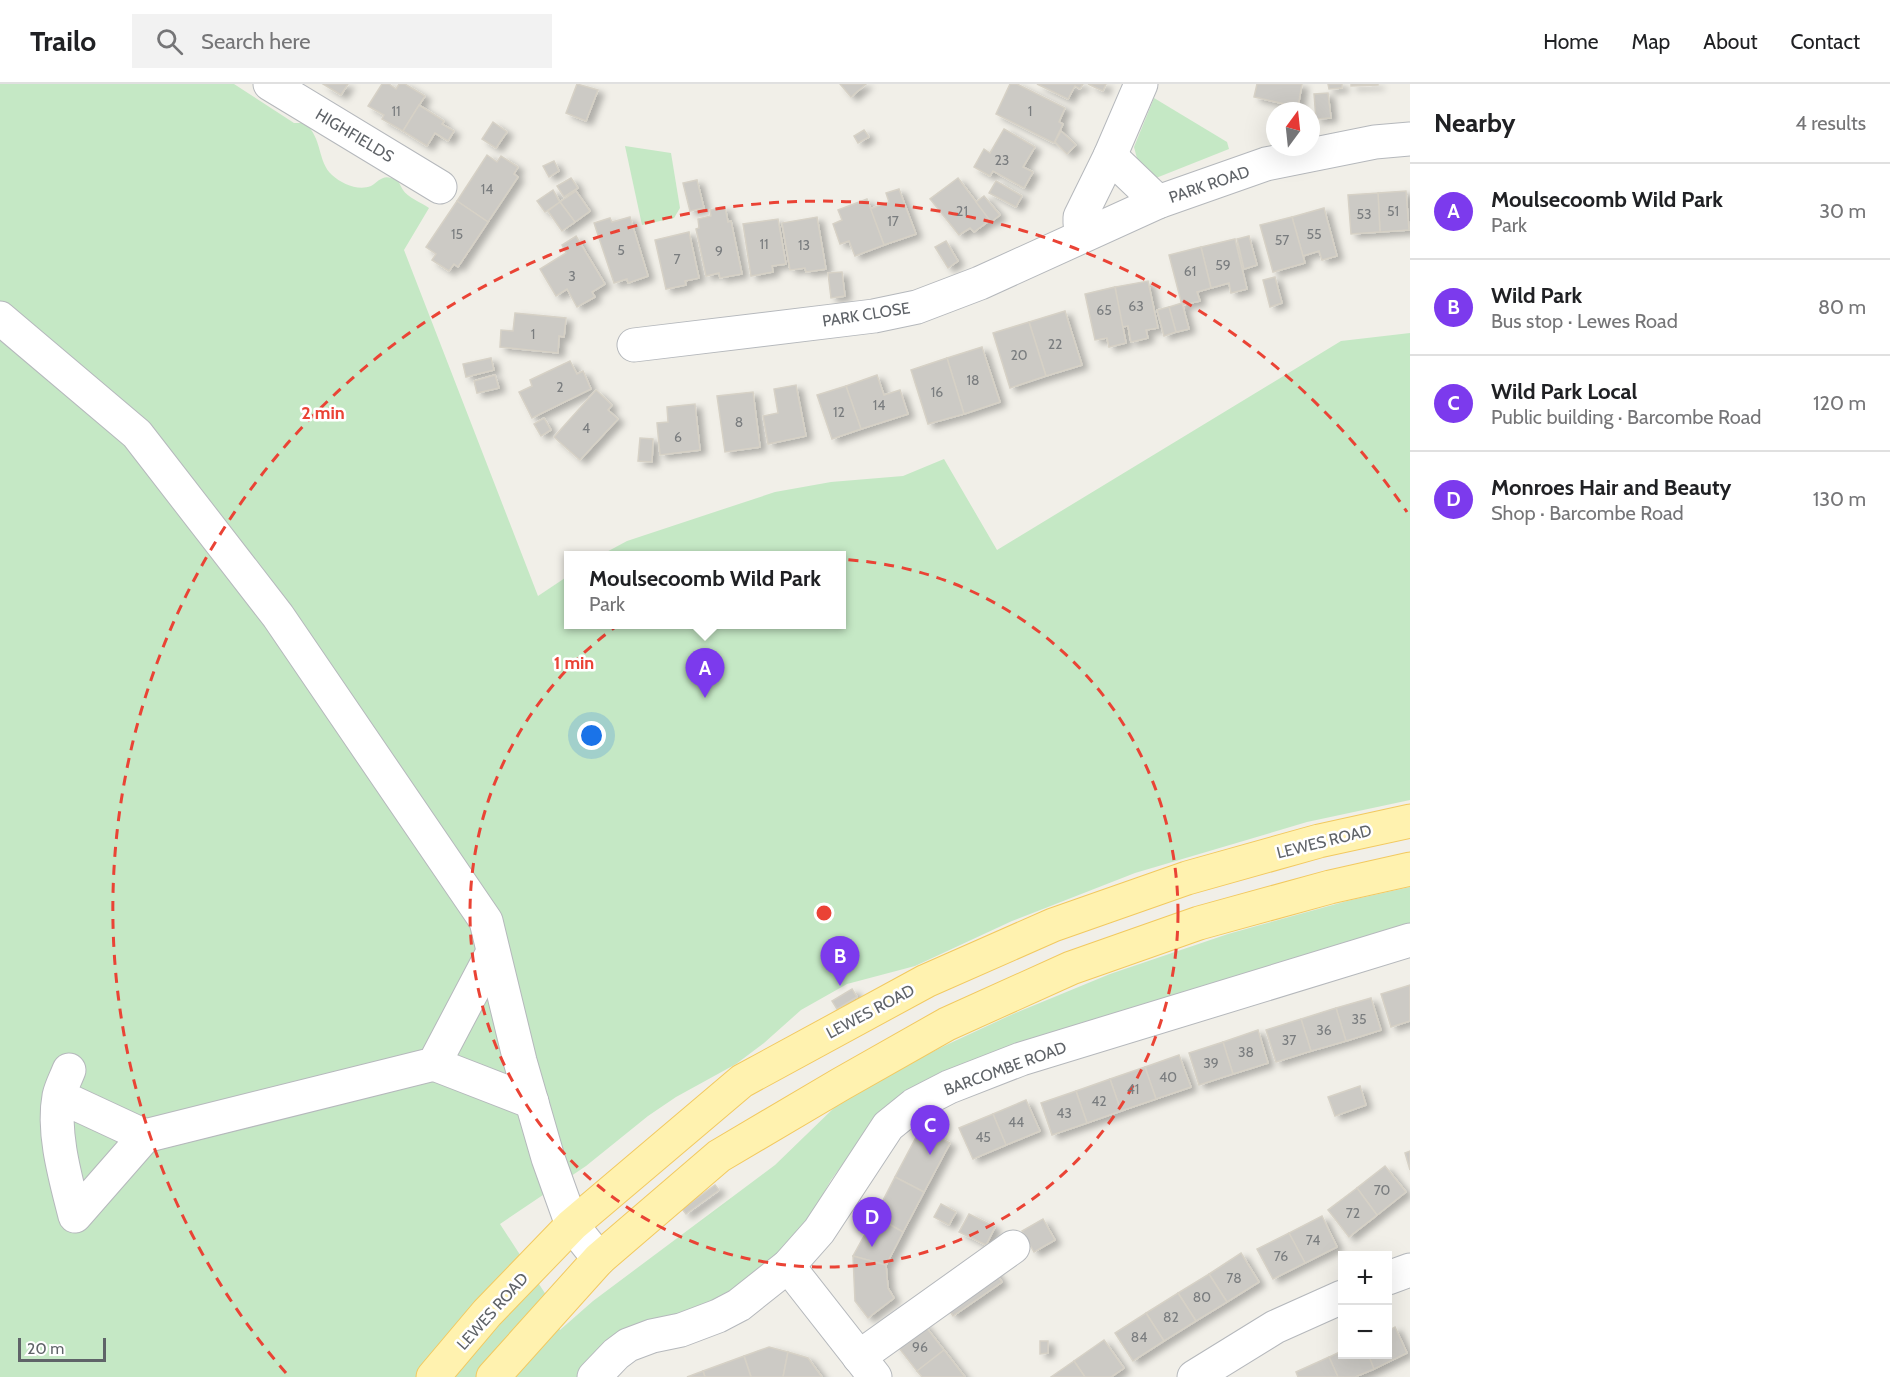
<!DOCTYPE html>
<meta charset="utf-8">
<style>
body{margin:0;font-family:Cabin,sans-serif;background:#f2f2f2;color:#202124}
.controls{position:absolute;right:18px;bottom:18px;display:grid;overflow:hidden;border-radius:0px;box-shadow:0 6px 24px #0002}
.controls button{width:54px;height:54px;display:grid;place-items:center;padding:0;border:0;border-bottom:2px solid #e0e0e0;background:#fff;color:#202124;font:30px sans-serif}
.compass{position:absolute;left:1266px;top:18px;width:54px;height:54px;border-radius:50%;background:#fff;box-shadow:0 6px 24px #0002;rotate:15deg}
.scale{position:absolute;left:18px;bottom:15px;width:88px;box-sizing:border-box;padding-left:6px;border:3px solid #5f6368;border-top:0;font-size:16px;line-height:21px;white-space:nowrap;color:#5f6368;-webkit-text-stroke:4px #fff;paint-order:stroke}
.you{position:absolute;left:592px;top:652px;width:21px;height:21px;margin:-15px;border:4px solid #fff;border-radius:50%;background:#1a73e8;box-shadow:0 0 0 9px #1a73e833}
.badge{display:grid;place-items:center;width:39px;height:39px;border-radius:50%;background:#7c3aed;color:#fff;font-size:20px;font-weight:700}
.pin{position:absolute;translate:-50% -50px;filter:drop-shadow(0 2px 3px #0008)}
.pin::after{content:'';position:absolute;top:32px;width:21px;height:18px;background:inherit;clip-path:polygon(0 0,100% 0,50% 100%)}
.popup{position:absolute;left:564px;top:467px;width:282px;height:78px;box-sizing:border-box;display:grid;place-content:center;border-radius:0px;background:#fff;filter:drop-shadow(0 2px 4px #0005);font-size:20px;white-space:nowrap;color:#757577}
.popup b{font-size:22px;color:#202124}
.popup::after{content:'';position:absolute;left:50%;top:100%;margin-left:-12px;border:12px solid transparent;border-top-color:#fff}
.list{margin:0;padding:0;list-style:none}
h2{display:flex;justify-content:space-between;align-items:center;height:78px;margin:0;padding:0 24px;font-size:26px}
h2 small{font-size:20px;font-weight:400;color:#757577}
.list li{display:grid;grid-template-columns:39px 1fr auto;gap:18px;align-items:center;box-sizing:border-box;height:96px;padding:0 24px;border-top:2px solid #e0e0e0}
.list b{display:block;font-size:22px;white-space:nowrap}
.list p{margin:0;font-size:20px;white-space:nowrap;color:#757577}
.list em{font-size:20px;font-style:normal;color:#757577}
.icon{flex:none;width:33px;height:33px;fill:none;stroke:currentColor;stroke-width:2;stroke-linecap:round;stroke-linejoin:round}
.map{position:relative;flex:none;width:1410px;height:1293px;overflow:hidden}
header{display:flex;align-items:center;gap:36px;box-sizing:border-box;height:84px;padding:0 30px;background:#fff;border-bottom:2px solid #e0e0e0}
header strong{font-size:28px}
nav{display:flex;gap:33px;margin-inline-start:auto;font-size:21px}
.search{width:420px;height:54px;background:#f2f2f2;display:flex;align-items:center;gap:15px;box-sizing:border-box;padding:0 21px;border-radius:0px;color:#757577;font-size:22px}
main{display:flex}
aside{flex:1;background:#fff}
.map>svg:first-child{display:block}
.green{fill:#c5e8c5}
.building{fill:#cccac5;stroke:#d6d1c6;stroke-width:1.5;filter:url(#shadow)}
.lines{fill:none;stroke-linecap:round;stroke-linejoin:round}
.minor-casing{stroke:#b5b8bc;stroke-width:35}
.major-casing{stroke:#f2c960;stroke-width:35}
.minor{stroke:#fff;stroke-width:33}
.major{stroke:#fff2af;stroke-width:33}
.ring{fill:none;stroke:#ea4335;stroke-width:3;stroke-dasharray:10 8}
.labels{text-anchor:middle;stroke-width:5;stroke-linejoin:round;paint-order:stroke}
.number-label{font-size:14px;fill:#7a7d7f}
.street-label{font-size:16px;fill:#5f6368;stroke:#fff}
.centre{fill:#ea4335;stroke:#fff;stroke-width:3}
.ring-label{font-size:18px;text-anchor:middle;font-weight:bold;fill:#ea4335;stroke:#fff;stroke-width:5;stroke-linejoin:round;paint-order:stroke}
</style>
<header>
<strong>Trailo</strong>
<div class="search"><svg class="icon" aria-label="search" viewBox="0 0 24 24"><circle cx="10" cy="10" r="6"/><path d="M15 15l6 6"/></svg>Search here</div>
<nav><a>Home</a><a>Map</a><a>About</a><a>Contact</a></nav>
</header>
<main>
<div class="map">
<svg width="1410" height="1293" viewBox="0 0 1410 1293">
<defs>
<filter id="shadow"><feDropShadow dx="6" dy="4" stdDeviation="3" flood-color="#0004"/></filter>
</defs>
<rect width="100%" height="100%" fill="#f1efe8"/>
<!-- green -->
<g class="green">
<path d="M0 0H234L294 39H305C323 55 317 77 332 91 342 100 358 107 371 102 378 98 382 91 391 94 400 96 399 100 403 106 407 113 422 119 429 124L404 166 538 512 568 492V540H842V472L601 471 627 457 775 408 831 398 903 392 944 375 997 466 1341 257 1410 249V716L1307 738 1135 789 1012 837 915 882 847 900 801 926 764 959 736 980 676 1013 648 1032 586 1082 500 1140 550 1217 545 1223 560 1246 593 1217 775 1081 837 1021 887 991 944 962 1013 930 1110 890 1228 850 1347 817 1410 803V843L1009 968 848 1073 831 1096 800 1151 753 1199 579 1293H0Z"/>
<polygon points="1154,14 1227,58 1229,65 1156,94 1139,82 1134,63"/>
<polygon points="625,62 671,69 680,124 674,134 642,141"/>
</g>
<!-- building -->
<g class="building">
<polygon points="323,0 348,0 341,11"/>
<polygon points="382,0 389,0 396,5 399,0 405,0 425,12 403,47 382,35 384,31 368,22"/>
<polygon points="577,0 598,6 586,37 566,29"/>
<polygon points="840,0 866,0 851,13"/>
<polygon points="1010,0 1017,0 1065,24 1059,38 1063,40 1054,59 996,30"/>
<polygon points="1037,0 1083,0 1080,5 1075,2 1068,15"/>
<polygon points="1088,0 1106,0 1103,7"/>
<polygon points="1257,0 1302,0 1298,23 1254,13"/>
<polygon points="1328,0 1342,0 1342,4 1329,5"/>
<polygon points="1351,0 1378,0 1378,1 1351,2"/>
<polygon points="1328,9 1331,34 1316,35 1314,10"/>
<polygon points="419,21 444,37 442,40 454,47 448,57 435,49 427,62 403,47"/>
<polygon points="493,38 507,48 496,64 482,55"/>
<polygon points="1004,45 1035,63 1023,83 1033,88 1024,104 993,87 990,92 974,83 984,65 990,69"/>
<polygon points="864,46 869,53 858,59 854,52"/>
<polygon points="1061,47 1076,61 1067,70 1055,58"/>
<polygon points="487,71 497,78 501,72 518,83 514,90 518,93 488,138 457,117"/>
<polygon points="554,77 559,87 549,93 543,82"/>
<polygon points="571,94 578,104 564,113 557,102"/>
<polygon points="958,94 990,136 974,148 970,144 959,151 930,115"/>
<polygon points="697,96 704,124 690,127 683,99"/>
<polygon points="996,97 1022,112 1016,123 989,109"/>
<polygon points="899,105 916,150 884,161 870,125 889,118 886,109"/>
<polygon points="553,106 560,118 545,128 537,117"/>
<polygon points="576,107 590,127 575,138 560,118"/>
<polygon points="1406,107 1409,146 1380,148 1378,109"/>
<polygon points="1378,109 1380,148 1351,150 1348,111"/>
<polygon points="984,112 1000,131 991,138 976,118"/>
<polygon points="867,115 884,161 855,172 849,157 840,160 833,140 842,136 838,126"/>
<polygon points="457,117 488,138 458,183 454,180 449,187 432,176 436,170 426,163"/>
<polygon points="560,118 575,138 562,147 548,127"/>
<polygon points="725,123 728,138 731,137 742,190 720,194 719,189 706,192 696,145 699,144 698,135 711,132 710,126"/>
<polygon points="1324,124 1337,172 1322,176 1319,167 1303,172 1292,133"/>
<polygon points="630,133 648,192 628,199 627,195 614,199 594,139 610,134 612,138"/>
<polygon points="817,133 826,185 806,188 805,184 790,186 782,139"/>
<polygon points="1292,133 1305,179 1273,188 1260,141"/>
<polygon points="778,135 786,180 772,182 773,188 751,192 743,140"/>
<polygon points="689,148 699,194 685,197 686,201 666,205 655,156"/>
<polygon points="576,152 605,200 592,208 595,213 577,223 567,205 556,212 540,185 566,169 562,161"/>
<polygon points="1249,152 1257,181 1244,185 1237,155"/>
<polygon points="1235,155 1247,205 1231,209 1229,199 1211,204 1201,163"/>
<polygon points="946,157 958,177 948,184 935,163"/>
<polygon points="1201,163 1211,204 1197,208 1200,217 1182,221 1169,171"/>
<polygon points="842,188 845,212 831,214 828,189"/>
<polygon points="1275,193 1282,219 1270,223 1263,196"/>
<polygon points="1148,197 1158,244 1146,246 1148,254 1131,258 1128,242 1122,243 1115,203"/>
<polygon points="1115,203 1126,259 1109,263 1107,254 1095,256 1085,210"/>
<polygon points="1182,219 1189,245 1176,248 1169,223"/>
<polygon points="1169,223 1176,248 1164,252 1157,226"/>
<polygon points="1065,227 1082,281 1046,292 1029,238"/>
<polygon points="515,229 566,234 564,253 559,252 558,269 500,263 501,246 513,247"/>
<polygon points="1029,238 1046,292 1010,304 993,249"/>
<polygon points="982,263 1000,318 964,330 947,274"/>
<polygon points="491,274 494,286 466,293 463,280"/>
<polygon points="947,274 964,330 928,340 911,286"/>
<polygon points="570,277 577,290 583,287 591,305 532,334 519,308 532,302 530,296"/>
<polygon points="495,291 499,304 477,309 474,297"/>
<polygon points="877,291 884,311 900,306 908,330 861,345 846,302"/>
<polygon points="796,301 806,352 768,360 763,332 778,329 774,305"/>
<polygon points="846,302 861,345 832,355 817,311"/>
<polygon points="596,306 612,321 608,326 618,335 580,376 554,353"/>
<polygon points="753,308 760,363 725,368 717,312"/>
<polygon points="695,320 700,366 660,371 657,339 668,338 667,323"/>
<polygon points="544,334 551,346 541,352 534,340"/>
<polygon points="640,354 653,355 652,378 638,377"/>
<polygon points="1410,901 1410,937 1391,943 1381,910"/>
<polygon points="852,905 857,913 837,925 832,917"/>
<polygon points="1371,914 1381,946 1346,957 1336,924"/>
<polygon points="1336,924 1346,957 1311,967 1301,935"/>
<polygon points="1301,935 1311,967 1276,978 1266,946"/>
<polygon points="1258,946 1268,979 1233,990 1223,958"/>
<polygon points="1223,958 1233,990 1199,1001 1189,969"/>
<polygon points="1179,971 1191,1003 1156,1015 1145,983"/>
<polygon points="1145,983 1156,1015 1121,1027 1110,995"/>
<polygon points="1110,995 1121,1027 1087,1039 1076,1007"/>
<polygon points="1360,1002 1366,1021 1335,1032 1328,1013"/>
<polygon points="1076,1007 1087,1039 1052,1051 1041,1019"/>
<polygon points="1026,1016 1040,1047 1006,1061 993,1030"/>
<polygon points="993,1030 1006,1061 973,1075 959,1044"/>
<polygon points="921,1044 950,1059 924,1108 895,1093"/>
<polygon points="1410,1067 1410,1086 1405,1069"/>
<polygon points="1385,1082 1406,1108 1377,1131 1357,1104"/>
<polygon points="895,1093 924,1108 903,1148 875,1132"/>
<polygon points="715,1101 719,1106 686,1130 682,1125"/>
<polygon points="1357,1104 1377,1131 1349,1153 1328,1126"/>
<polygon points="941,1120 956,1128 949,1141 934,1133"/>
<polygon points="969,1130 995,1143 986,1161 959,1148"/>
<polygon points="875,1132 903,1148 886,1181 853,1172"/>
<polygon points="1322,1132 1337,1163 1305,1179 1289,1149"/>
<polygon points="1043,1135 1055,1156 1034,1168 1022,1147"/>
<polygon points="1289,1149 1305,1179 1273,1195 1257,1165"/>
<polygon points="1241,1169 1259,1198 1227,1218 1209,1190"/>
<polygon points="853,1172 886,1181 888,1204 894,1214 868,1234 855,1217"/>
<polygon points="992,1184 1002,1198 953,1232 944,1219"/>
<polygon points="1209,1190 1227,1218 1196,1237 1178,1209"/>
<polygon points="1178,1209 1196,1237 1164,1257 1146,1229"/>
<polygon points="1146,1229 1164,1257 1133,1277 1115,1249"/>
<polygon points="922,1238 944,1266 917,1287 895,1259"/>
<polygon points="1395,1243 1407,1269 1374,1285 1368,1270 1388,1270 1388,1247"/>
<polygon points="1104,1256 1124,1284 1111,1293 1085,1293 1074,1277"/>
<polygon points="1040,1257 1048,1257 1048,1269 1040,1270"/>
<polygon points="769,1263 788,1268 783,1293 751,1293 744,1272"/>
<polygon points="944,1266 965,1293 922,1293 917,1287"/>
<polygon points="1342,1267 1342,1270 1368,1270 1374,1285 1355,1293 1338,1293 1329,1273"/>
<polygon points="788,1268 808,1274 822,1293 783,1293"/>
<polygon points="744,1272 751,1293 705,1293 703,1287"/>
<polygon points="1329,1273 1338,1293 1298,1293 1296,1288"/>
<polygon points="1074,1277 1085,1293 1051,1293"/>
<polygon points="703,1287 705,1293 687,1293"/>
</g>
<g class="lines">
<!-- minor casing -->
<g class="minor-casing">
<g id="minor">
<polyline points="270,0 440,103"/>
<polyline points="1110,72 1158,118"/>
<polyline points="1084,150 1080,139 1080,133 1110,72 1141,0"/>
<polyline points="0,234 137,350 278,532 486,837 520,977 548,1074 572,1141 599,1175"/>
<polyline points="634,261 874,232 917,223 980,199 1158,118 1266,80 1375,58 1410,55"/>
<polyline points="434,980 532,1018"/>
<path d="M59 1012 145 1052 75 1132C66 1096 52 1049 59 1012 61 1003 66 994 69 986"/>
<polyline points="145,1052 434,980 493,868"/>
<polyline points="788,1182 875,1293"/>
<polyline points="1388,1194 1410,1186"/>
<polyline points="859,1273 1013,1163"/>
<polyline points="594,1293 616,1270 628,1261 652,1252 681,1246 718,1232 739,1221 788,1182 819,1147 888,1042 914,1021 949,1003 1021,975 1410,856"/>
<polyline points="1194,1293 1275,1243 1342,1213"/>
</g>
</g>
<!-- major casing -->
<g class="major-casing">
<g id="major">
<polyline points="433,1293 487,1229 572,1141 742,997 926,897 1053,841 1187,794 1319,757 1410,737"/>
<polyline points="493,1293 599,1175 719,1072 841,1000 947,940 1071,884 1199,839 1330,803 1410,785"/>
</g>
</g>
<!-- minor -->
<use href="#minor" class="minor"/>
<!-- major -->
<use href="#major" class="major"/>
</g>
<!-- distance rings -->
<g class="ring">
<circle cx="824" cy="829" r="354"/>
<path d="M286 1289A708 708 0 1 1 1407 428"/>
</g>
<g class="labels">
<!-- number labels -->
<g class="number-label">
<text x="396" y="32">11</text>
<text x="1030" y="32">1</text>
<text x="1002" y="81">23</text>
<text x="487" y="110">14</text>
<text x="962" y="132">21</text>
<text x="1393" y="132">51</text>
<text x="1364" y="135">53</text>
<text x="893" y="142">17</text>
<text x="457" y="155">15</text>
<text x="1314" y="155">55</text>
<text x="1282" y="161">57</text>
<text x="764" y="165">11</text>
<text x="804" y="166">13</text>
<text x="621" y="171">5</text>
<text x="719" y="172">9</text>
<text x="677" y="180">7</text>
<text x="1223" y="186">59</text>
<text x="1190" y="192">61</text>
<text x="572" y="197">3</text>
<text x="1136" y="227">63</text>
<text x="1104" y="231">65</text>
<text x="533" y="255">1</text>
<text x="1055" y="265">22</text>
<text x="1019" y="276">20</text>
<text x="973" y="301">18</text>
<text x="560" y="308">2</text>
<text x="937" y="313">16</text>
<text x="879" y="326">14</text>
<text x="839" y="333">12</text>
<text x="739" y="343">8</text>
<text x="586" y="349">4</text>
<text x="678" y="358">6</text>
<text x="1359" y="940">35</text>
<text x="1324" y="951">36</text>
<text x="1289" y="961">37</text>
<text x="1246" y="973">38</text>
<text x="1211" y="984">39</text>
<text x="1168" y="998">40</text>
<text x="1133" y="1010">41</text>
<text x="1099" y="1022">42</text>
<text x="1064" y="1034">43</text>
<text x="1016" y="1043">44</text>
<text x="983" y="1058">45</text>
<text x="1382" y="1111">70</text>
<text x="1353" y="1134">72</text>
<text x="1313" y="1161">74</text>
<text x="1281" y="1177">76</text>
<text x="1234" y="1199">78</text>
<text x="1202" y="1218">80</text>
<text x="1171" y="1238">82</text>
<text x="1139" y="1258">84</text>
<text x="920" y="1268">96</text>
</g>
<!-- street labels -->
<g class="street-label">
<text transform="translate(355 51) rotate(31)" y="6">HIGHFIELDS</text>
<text transform="translate(1209 100) rotate(-19)" y="6">PARK ROAD</text>
<text transform="translate(866 230) rotate(-9)" y="6">PARK CLOSE</text>
<text transform="translate(1324 757) rotate(-14)" y="6">LEWES ROAD</text>
<text transform="translate(870 927) rotate(-28)" y="6">LEWES ROAD</text>
<text transform="translate(1005 984) rotate(-20)" y="6">BARCOMBE ROAD</text>
<text transform="translate(492 1227) rotate(-48)" y="6">LEWES ROAD</text>
</g>
</g>
<circle cx="824" cy="829" r="9" class="centre"/>
<g class="ring-label">
<text x="323" y="335">2 min</text>
<text x="574" y="585">1 min</text>
</g>
</svg>
<div class="controls">
<button>+</button>
<button>−</button>
</div>
<svg class="compass" viewBox="-18 -18 36 36"><path d="M0-13l5 13h-10z" fill="#e53935"/><path d="M0 13l5-13h-10z" fill="#757577"/></svg>
<div class="scale">20 m</div>
<div class="you"></div>
<div class="pin badge" style="left:705px;top:614px">A</div>
<div class="popup"><b>Moulsecoomb Wild Park</b>Park</div>
<div class="pin badge" style="left:840px;top:902px">B</div>
<div class="pin badge" style="left:930px;top:1071px">C</div>
<div class="pin badge" style="left:872px;top:1163px">D</div>
</div>
<aside>
<h2>Nearby<small>4 results</small></h2>
<ul class="list">
<li><span class="badge">A</span><div><b>Moulsecoomb Wild Park</b><p>Park</p></div><em>30 m</em></li>
<li><span class="badge">B</span><div><b>Wild Park</b><p>Bus stop · Lewes Road</p></div><em>80 m</em></li>
<li><span class="badge">C</span><div><b>Wild Park Local</b><p>Public building · Barcombe Road</p></div><em>120 m</em></li>
<li><span class="badge">D</span><div><b>Monroes Hair and Beauty</b><p>Shop · Barcombe Road</p></div><em>130 m</em></li>
</ul>
</aside>
</main>
